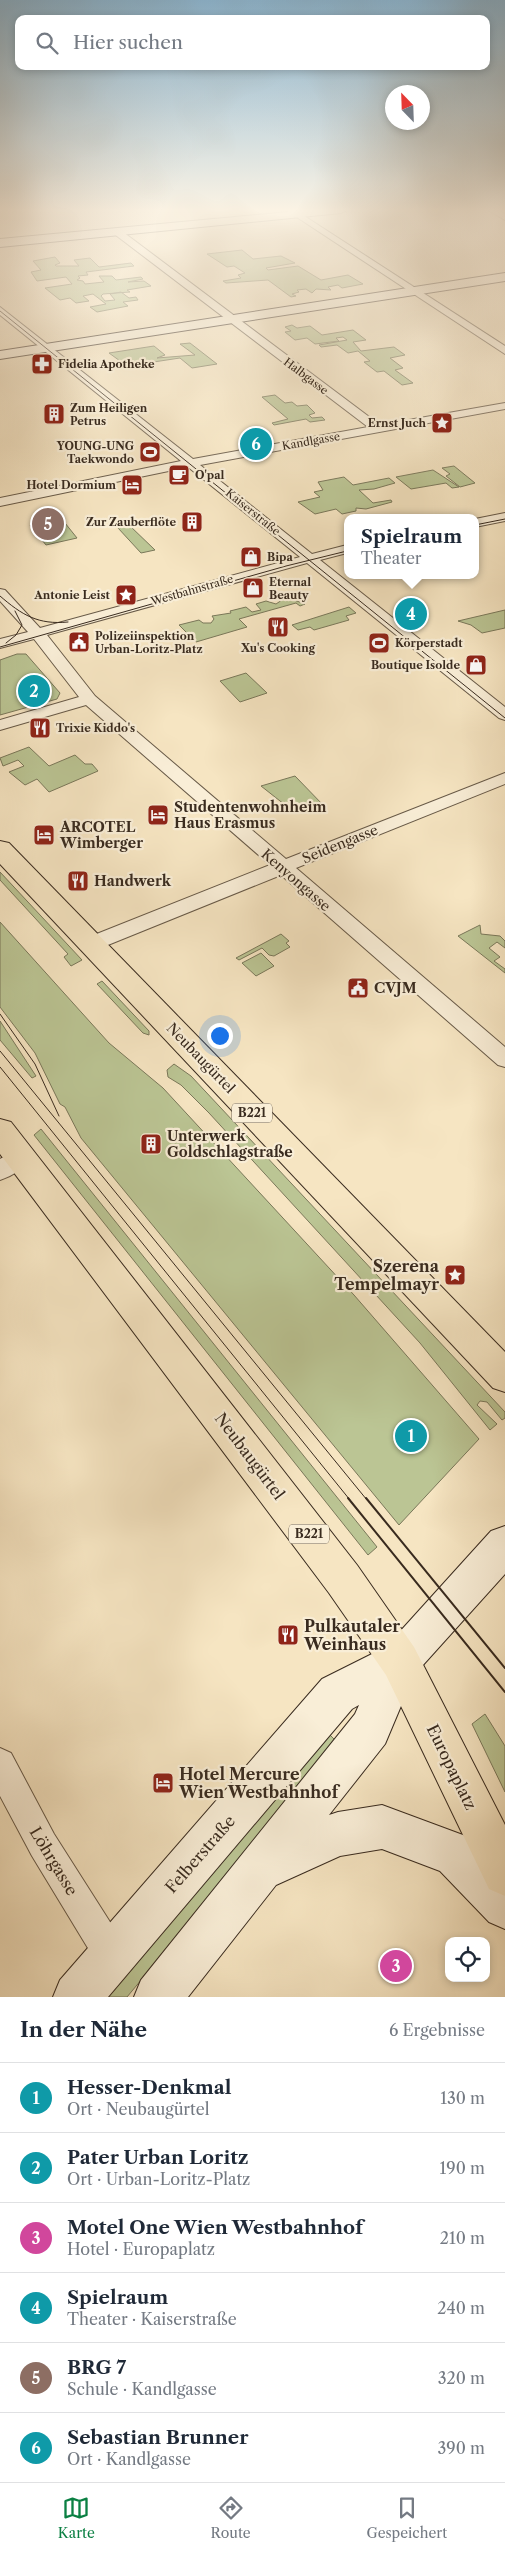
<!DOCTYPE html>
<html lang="de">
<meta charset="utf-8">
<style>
body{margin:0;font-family:"Libre Caslon Text",serif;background:#f6f6f7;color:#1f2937}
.controls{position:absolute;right:15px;bottom:15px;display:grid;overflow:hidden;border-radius:10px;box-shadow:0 2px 8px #0003}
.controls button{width:45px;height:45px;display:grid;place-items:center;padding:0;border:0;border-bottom:1px solid #e0e1e3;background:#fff;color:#1f2937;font:25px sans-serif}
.compass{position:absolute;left:385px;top:85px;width:45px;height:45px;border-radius:50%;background:#fff;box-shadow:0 2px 8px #0003;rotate:337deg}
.you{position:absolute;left:219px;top:1035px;width:18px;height:18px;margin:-12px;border:4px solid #fff;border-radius:50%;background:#1a73e8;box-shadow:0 0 0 8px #1a73e833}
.badge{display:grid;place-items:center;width:32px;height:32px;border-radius:50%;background:#0b8043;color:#fff;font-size:16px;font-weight:700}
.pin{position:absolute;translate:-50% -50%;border:2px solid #fff;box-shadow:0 1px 5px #0006}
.popup{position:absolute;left:344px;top:514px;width:135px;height:65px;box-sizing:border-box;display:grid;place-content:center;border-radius:10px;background:#fff;filter:drop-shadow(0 1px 4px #0005);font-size:16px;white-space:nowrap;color:#747a83}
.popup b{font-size:19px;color:#1f2937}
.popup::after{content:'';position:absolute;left:50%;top:100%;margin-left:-10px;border:10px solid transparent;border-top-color:#fff}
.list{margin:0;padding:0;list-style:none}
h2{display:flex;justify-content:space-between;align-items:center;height:65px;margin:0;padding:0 20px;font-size:21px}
h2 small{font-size:16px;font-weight:400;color:#747a83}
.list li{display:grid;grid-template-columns:32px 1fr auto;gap:15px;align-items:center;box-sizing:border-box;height:70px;padding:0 20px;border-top:1px solid #e0e1e3}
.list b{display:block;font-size:19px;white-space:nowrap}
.list p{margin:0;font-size:16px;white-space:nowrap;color:#747a83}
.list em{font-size:16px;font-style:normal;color:#747a83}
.icon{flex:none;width:28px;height:28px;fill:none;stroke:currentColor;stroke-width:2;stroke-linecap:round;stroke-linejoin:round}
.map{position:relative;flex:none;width:505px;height:1997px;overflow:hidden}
.search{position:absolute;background:#fff;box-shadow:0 2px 8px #0003;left:15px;right:15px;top:15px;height:55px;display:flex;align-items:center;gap:12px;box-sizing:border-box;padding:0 18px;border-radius:10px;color:#747a83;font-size:19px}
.sheet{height:485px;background:#fff}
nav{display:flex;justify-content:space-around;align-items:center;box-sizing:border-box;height:70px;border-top:1px solid #e0e1e3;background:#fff;font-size:14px;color:#747a83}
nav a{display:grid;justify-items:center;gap:2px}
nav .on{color:#0b8043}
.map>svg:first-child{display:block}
.green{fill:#bbc594;stroke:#7a785a}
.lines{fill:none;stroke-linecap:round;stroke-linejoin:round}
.minor-casing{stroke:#685a48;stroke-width:2}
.secondary-casing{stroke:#392b1f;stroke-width:2}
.primary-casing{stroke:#392b1f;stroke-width:2}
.minor{fill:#f9eed7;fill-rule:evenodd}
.secondary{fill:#f9eed7;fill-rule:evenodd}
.primary{fill:#f6e5c2;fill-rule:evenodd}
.tram-far1{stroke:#392b1f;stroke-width:1}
.tram{stroke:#392b1f;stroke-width:2}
.labels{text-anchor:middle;stroke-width:4.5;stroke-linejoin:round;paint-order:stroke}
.far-poi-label{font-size:11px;font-weight:bold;fill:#392b1f;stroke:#f9eed7;text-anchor:start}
.far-street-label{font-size:11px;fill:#392b1f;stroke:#f9eed7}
.shield{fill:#f9eed7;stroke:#736656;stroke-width:1}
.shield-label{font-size:12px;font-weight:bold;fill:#392b1f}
.poi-label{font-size:14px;font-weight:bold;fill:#392b1f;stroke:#f9eed7;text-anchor:start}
.street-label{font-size:14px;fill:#392b1f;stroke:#f9eed7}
.near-poi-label{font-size:16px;font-weight:bold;fill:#392b1f;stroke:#f9eed7;text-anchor:start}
.near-street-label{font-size:16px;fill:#392b1f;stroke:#f9eed7}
</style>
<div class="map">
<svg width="505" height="1997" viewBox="0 0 505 1997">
<rect width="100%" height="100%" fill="#f6e5c2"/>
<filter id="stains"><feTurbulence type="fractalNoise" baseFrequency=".004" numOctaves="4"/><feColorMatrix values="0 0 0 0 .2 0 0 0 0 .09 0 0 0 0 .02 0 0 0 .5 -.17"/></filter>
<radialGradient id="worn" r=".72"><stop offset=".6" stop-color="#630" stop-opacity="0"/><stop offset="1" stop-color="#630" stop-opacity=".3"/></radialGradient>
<!-- green -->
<g class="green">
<polygon points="242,250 253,259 281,256 295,263 266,268 268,270 298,266 321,280 348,275 363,284 342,288 338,285 328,287 331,290 316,289 312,293 306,289 297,290 299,292 292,294 296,296 291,297 268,280 226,283 223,281 241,278 238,275 245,273 234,266 227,267 207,254"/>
<polygon points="55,257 60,263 55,265 56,266 79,266 74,260 90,258 99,267 131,263 134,266 86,272 88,275 78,276 80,278 77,280 83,281 85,284 104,282 99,276 112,276 116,280 141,277 143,279 128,282 144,281 151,286 127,290 130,292 103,294 101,296 105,301 115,300 110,294 121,292 129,298 136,297 138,300 123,302 128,306 97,312 90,307 106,304 93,294 83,296 89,301 76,303 70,298 60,300 45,288 72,284 66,277 37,281 31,272 41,270 33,261"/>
<polygon points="292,325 297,328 310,326 322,335 353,330 366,340 353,342 361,351 394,347 405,355 390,358 403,368 395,370 413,383 402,385 384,371 377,372 364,362 370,361 358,351 348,353 337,345 321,347 319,345 347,340 343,337 336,338 339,341 315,344 307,338 295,340 285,332 291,331 285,327"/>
<polygon points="190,343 217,364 192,368 180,358 127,366 109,353 154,346 165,355 157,358 195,355 180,344"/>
<polygon points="275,395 285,403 292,402 297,406 307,405 315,413 309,415 312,418 322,417 325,420 310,422 306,419 274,425 272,423 288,419 262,397"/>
<polygon points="454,466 475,483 460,487 446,476 450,474 442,468"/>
<polygon points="433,470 459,487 452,488 446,483 411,489 396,477"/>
<polygon points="344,477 353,485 389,478 395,483 374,489 359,490 373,503 391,500 392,502 366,509 356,508 356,511 342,514 336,509 315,514 298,502 320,497 314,492 323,490 318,482"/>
<polygon points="61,518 77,538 46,545 30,525"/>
<polygon points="129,525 155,550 141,553 118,528"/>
<polygon points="292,593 298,598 294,600 305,604 300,606 296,603 239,619 247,627 196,642 179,625 199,620 203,623 211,623 214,619 212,616 231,613 230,611 246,607 252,612 261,610 256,604 266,601 276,604 282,600 281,597"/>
<polygon points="349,607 356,613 346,616 349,620 314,630 310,627 298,630 292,625"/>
<polygon points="505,610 505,628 482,633 471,625 458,621"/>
<polygon points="17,654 26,654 60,693 57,699 0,715 0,660"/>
<polygon points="246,673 267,693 240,702 220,681"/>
<polygon points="29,747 49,766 75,755 85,764 92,764 98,771 49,792 37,779 25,785 9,772 24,766 18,760 3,766 0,758"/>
<polygon points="295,776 324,806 304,808 294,812 261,786"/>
<polygon points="0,872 82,960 71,966 64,957 68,954 0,880"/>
<polygon points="0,922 109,1043 163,1088 354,1295 479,1439 399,1525 81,1138 65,1107 60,1104 35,1053 0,1007"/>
<polygon points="480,925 481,934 500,936 505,941 505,948 497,942 489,948 500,957 494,961 505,969 505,973 458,936"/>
<polygon points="281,934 289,941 286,943 290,947 274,956 269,955 262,948 239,960 236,958"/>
<polygon points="261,953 274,966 256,976 242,963"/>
<polygon points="102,981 149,1031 149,1035 143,1033 97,984"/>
<polygon points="0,1021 36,1076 32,1078 0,1040"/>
<polygon points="174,1064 191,1076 505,1412 505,1418 502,1420 487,1402 480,1401 477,1405 497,1424 490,1430 420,1343 209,1113 181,1085 168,1077 167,1070"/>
<polygon points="41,1129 377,1547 368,1555 34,1135"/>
<polygon points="485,1714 505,1746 505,1792 472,1724"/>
<polygon points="326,1731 338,1743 127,1997 102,1997"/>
</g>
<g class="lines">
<!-- minor casing -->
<g class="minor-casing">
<g id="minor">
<polygon points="286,210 295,210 505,346 505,354"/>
<polygon points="488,210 498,210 505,214 505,220"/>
<polygon points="113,229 119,229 380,425 505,403 505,409 200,465 312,554 347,545 347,553 320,560 505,707 505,720 499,718 307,563 47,635 95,696 286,859 505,773 505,784 296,868 505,1047 505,1067 498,1065 281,875 98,949 91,951 84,949 81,944 84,939 270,865 86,705 0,730 0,720 79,697 34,639 0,648 0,639 28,632 0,601 0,589 5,590 40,628 300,557 188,467 0,506 0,498 181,461 0,315 0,307 193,459 368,427 113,233"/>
<polygon points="505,513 505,521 475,527 475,519"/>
<path d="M20 1148 28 1151 31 1157C26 1168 12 1176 0 1180V1159Z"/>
<polygon points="0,1748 11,1753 54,1834 124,1944 129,1956 124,1968 112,1973 100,1968 32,1856 0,1796"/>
</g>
</g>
<!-- secondary casing -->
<g class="secondary-casing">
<g id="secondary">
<polygon points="309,210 347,210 341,213 0,247 0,239"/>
<polygon points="505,273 505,281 0,359 0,351"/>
<polygon points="505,1526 505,1574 414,1675 385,1744 329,1815 338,1812 382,1805 471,1838 505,1873 505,1929 489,1922 440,1871 382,1849 340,1856 276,1885 188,1997 134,1997 141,1980 355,1714 359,1705 352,1709 108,1997 53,1997 60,1980 322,1679 386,1647 491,1531"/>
</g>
</g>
<!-- primary casing -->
<g class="primary-casing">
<g id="primary">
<polygon points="0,841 9,843 505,1352 505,1392 493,1388 0,864"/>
<polygon points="0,1119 11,1122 357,1565 414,1647 505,1825 505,1896 489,1889 386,1675 329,1593 0,1154"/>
</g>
</g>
<!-- minor -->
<use href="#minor" class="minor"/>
<!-- secondary -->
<use href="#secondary" class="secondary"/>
<!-- primary -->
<use href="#primary" class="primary"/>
<!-- tram-far1 -->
<g class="tram-far1">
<polyline points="0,311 505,718"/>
<polyline points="475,525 505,519"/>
<path d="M0 596C22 615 38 625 68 622"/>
<polyline points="6,643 16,635 22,625 15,611"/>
<polyline points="0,647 286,566 347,551"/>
<polyline points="0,1014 35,1064 59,1116"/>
<polyline points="0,1051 367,1500"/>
<polyline points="0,1067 350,1500"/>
</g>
<!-- tram -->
<g class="tram">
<polyline points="348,1498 505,1692"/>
<polyline points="366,1498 505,1668"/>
</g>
</g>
<!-- sky -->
<linearGradient id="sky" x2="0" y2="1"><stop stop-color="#8bb8d6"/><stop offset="0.43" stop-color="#fbf3e4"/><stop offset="1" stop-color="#fbf3e4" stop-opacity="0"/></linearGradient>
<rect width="505" height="489" fill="url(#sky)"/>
<!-- icons -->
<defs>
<g id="pharmacy-square" transform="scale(1.125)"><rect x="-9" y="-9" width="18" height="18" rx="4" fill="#8f2418" stroke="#f9eed7"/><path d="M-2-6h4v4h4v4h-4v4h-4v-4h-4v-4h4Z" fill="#fff"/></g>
<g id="building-square" transform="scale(1.125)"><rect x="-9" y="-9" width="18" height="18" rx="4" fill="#8f2418" stroke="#f9eed7"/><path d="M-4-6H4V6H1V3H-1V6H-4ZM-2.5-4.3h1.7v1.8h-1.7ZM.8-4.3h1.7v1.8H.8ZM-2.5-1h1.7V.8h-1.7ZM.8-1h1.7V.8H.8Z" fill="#fff"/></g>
<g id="sight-square" transform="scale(1.125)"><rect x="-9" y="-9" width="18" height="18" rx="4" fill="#8f2418" stroke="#f9eed7"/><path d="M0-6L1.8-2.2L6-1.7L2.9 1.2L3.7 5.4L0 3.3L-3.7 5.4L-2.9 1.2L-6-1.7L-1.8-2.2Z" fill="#fff"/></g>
<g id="stadium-square" transform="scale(1.125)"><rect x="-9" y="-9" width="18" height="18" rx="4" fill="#8f2418" stroke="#f9eed7"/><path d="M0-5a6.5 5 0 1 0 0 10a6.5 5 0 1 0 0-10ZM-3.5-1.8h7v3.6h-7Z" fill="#fff"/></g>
<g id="cafe-square" transform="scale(1.125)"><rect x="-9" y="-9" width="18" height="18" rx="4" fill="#8f2418" stroke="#f9eed7"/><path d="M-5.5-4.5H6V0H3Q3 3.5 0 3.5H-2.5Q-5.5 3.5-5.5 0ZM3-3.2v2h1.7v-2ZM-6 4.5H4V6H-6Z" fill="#fff"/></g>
<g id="hotel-square" transform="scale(1.125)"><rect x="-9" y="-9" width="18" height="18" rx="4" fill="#8f2418" stroke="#f9eed7"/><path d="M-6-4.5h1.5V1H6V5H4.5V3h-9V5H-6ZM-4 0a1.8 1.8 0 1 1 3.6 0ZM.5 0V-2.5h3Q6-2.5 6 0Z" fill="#fff"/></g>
<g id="shop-square" transform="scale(1.125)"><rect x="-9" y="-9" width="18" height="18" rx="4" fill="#8f2418" stroke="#f9eed7"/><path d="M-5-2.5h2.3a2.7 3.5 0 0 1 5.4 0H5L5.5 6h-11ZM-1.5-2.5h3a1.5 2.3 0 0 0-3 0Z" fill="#fff"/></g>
<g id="restaurant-square" transform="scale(1.125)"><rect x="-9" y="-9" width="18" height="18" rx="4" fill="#8f2418" stroke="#f9eed7"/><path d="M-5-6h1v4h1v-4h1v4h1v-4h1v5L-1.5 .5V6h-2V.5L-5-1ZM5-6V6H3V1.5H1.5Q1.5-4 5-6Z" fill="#fff"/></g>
<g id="civic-square" transform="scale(1.125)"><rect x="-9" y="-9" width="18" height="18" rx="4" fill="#8f2418" stroke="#f9eed7"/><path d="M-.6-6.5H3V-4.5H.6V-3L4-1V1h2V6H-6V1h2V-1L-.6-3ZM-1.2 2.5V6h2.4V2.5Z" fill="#fff"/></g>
</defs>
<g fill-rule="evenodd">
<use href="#pharmacy-square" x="42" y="364"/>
<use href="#building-square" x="54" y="414"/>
<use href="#sight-square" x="442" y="423"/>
<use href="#stadium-square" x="150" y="452"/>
<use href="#cafe-square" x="179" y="475"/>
<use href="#hotel-square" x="132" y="485"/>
<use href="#building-square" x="192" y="522"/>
<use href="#shop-square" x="251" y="557"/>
<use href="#shop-square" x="253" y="588"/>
<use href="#sight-square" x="126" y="595"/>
<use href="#restaurant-square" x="278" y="627"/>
<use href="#civic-square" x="79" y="642"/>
<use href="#stadium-square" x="379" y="643"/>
<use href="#shop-square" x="476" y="665"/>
<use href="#restaurant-square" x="40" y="728"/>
<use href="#hotel-square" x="158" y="815"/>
<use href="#hotel-square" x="44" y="835"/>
<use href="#restaurant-square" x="78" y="881"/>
<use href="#civic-square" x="358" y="988"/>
<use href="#building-square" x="151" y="1144"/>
<use href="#sight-square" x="455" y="1275"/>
<use href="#restaurant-square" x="288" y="1635"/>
<use href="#hotel-square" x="163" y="1783"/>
</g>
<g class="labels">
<!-- far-poi labels -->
<g class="far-poi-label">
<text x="58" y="368">Fidelia Apotheke</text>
<text x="70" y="412">Zum Heiligen<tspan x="70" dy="13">Petrus</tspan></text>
<text x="426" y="427" text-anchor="end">Ernst Juch</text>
<text x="134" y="450" text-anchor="end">YOUNG-UNG<tspan x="134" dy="13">Taekwondo</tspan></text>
<text x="195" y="479">O'pal</text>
<text x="116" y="489" text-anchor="end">Hotel Dormium</text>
<text x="176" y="526" text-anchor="end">Zur Zauberflöte</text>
<text x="267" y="561">Bipa</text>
<text x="269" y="586">Eternal<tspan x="269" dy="13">Beauty</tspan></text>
<text x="110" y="599" text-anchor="end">Antonie Leist</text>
<text x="95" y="640">Polizeiinspektion<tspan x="95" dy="13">Urban-Loritz-Platz</tspan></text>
<text x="395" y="647">Körperstadt</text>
<text x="278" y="652" text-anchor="middle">Xu's Cooking</text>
<text x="460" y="669" text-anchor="end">Boutique Isolde</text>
<text x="56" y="732">Trixie Kiddo's</text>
</g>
<!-- far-street labels -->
<g class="far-street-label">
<text transform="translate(306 376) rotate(37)" y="4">Halbgasse</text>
<text transform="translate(311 441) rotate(-10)" y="4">Kandlgasse</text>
<text transform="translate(253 512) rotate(39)" y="4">Kaiserstraße</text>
<text transform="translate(192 590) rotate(-16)" y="4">Westbahnstraße</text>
</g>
<!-- shield labels -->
<g class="shield">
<rect x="232" y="1103.5" width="40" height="19" rx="4"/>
<rect x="289" y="1524.5" width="40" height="19" rx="4"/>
</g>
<g class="shield-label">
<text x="252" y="1117">B221</text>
<text x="309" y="1538">B221</text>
</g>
<!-- poi labels -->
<g class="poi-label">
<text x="174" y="812">Studentenwohnheim<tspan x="174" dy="16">Haus Erasmus</tspan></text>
<text x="60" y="832">ARCOTEL<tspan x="60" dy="16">Wimberger</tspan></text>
<text x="94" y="886">Handwerk</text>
<text x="374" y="993">CVJM</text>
<text x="167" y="1141">Unterwerk<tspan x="167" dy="16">Goldschlagstraße</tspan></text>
</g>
<!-- street labels -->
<g class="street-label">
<text transform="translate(340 844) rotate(-22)" y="5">Seidengasse</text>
<text transform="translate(296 880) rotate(41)" y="5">Kenyongasse</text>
<text transform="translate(201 1058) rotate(46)" y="5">Neubaugürtel</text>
</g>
<!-- near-poi labels -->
<g class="near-poi-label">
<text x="439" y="1272" text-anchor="end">Szerena<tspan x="439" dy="18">Tempelmayr</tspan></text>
<text x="304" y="1632">Pulkautaler<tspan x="304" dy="18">Weinhaus</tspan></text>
<text x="179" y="1780">Hotel Mercure<tspan x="179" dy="18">Wien Westbahnhof</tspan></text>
</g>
<!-- near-street labels -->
<g class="near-street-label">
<text transform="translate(250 1456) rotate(53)" y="6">Neubaugürtel</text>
<text transform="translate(452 1767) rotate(64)" y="6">Europaplatz</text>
<text transform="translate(200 1854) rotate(-49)" y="6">Felberstraße</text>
<text transform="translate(54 1861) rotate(59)" y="6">Löhrgasse</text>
</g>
</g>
<rect width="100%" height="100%" filter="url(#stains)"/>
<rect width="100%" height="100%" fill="url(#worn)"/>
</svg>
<div class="controls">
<button><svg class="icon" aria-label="locate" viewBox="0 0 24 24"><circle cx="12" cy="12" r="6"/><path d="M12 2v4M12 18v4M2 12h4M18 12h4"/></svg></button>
</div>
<svg class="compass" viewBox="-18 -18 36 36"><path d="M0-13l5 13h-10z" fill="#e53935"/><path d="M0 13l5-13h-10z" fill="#747a83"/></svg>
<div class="you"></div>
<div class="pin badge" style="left:411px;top:1436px;background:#0f9aa8">1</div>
<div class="pin badge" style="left:34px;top:691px;background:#0f9aa8">2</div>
<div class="pin badge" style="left:396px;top:1966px;background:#d1479c">3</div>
<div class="pin badge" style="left:411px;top:614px;background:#0f9aa8">4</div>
<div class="popup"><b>Spielraum</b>Theater</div>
<div class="pin badge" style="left:48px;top:524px;background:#8d6e63">5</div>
<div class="pin badge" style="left:256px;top:444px;background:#0f9aa8">6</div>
<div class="search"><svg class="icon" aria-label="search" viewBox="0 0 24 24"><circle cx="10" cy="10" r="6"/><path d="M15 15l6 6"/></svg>Hier suchen</div>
</div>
<section class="sheet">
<h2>In der Nähe<small>6 Ergebnisse</small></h2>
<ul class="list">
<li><span class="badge" style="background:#0f9aa8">1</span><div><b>Hesser-Denkmal</b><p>Ort · Neubaugürtel</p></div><em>130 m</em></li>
<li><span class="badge" style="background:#0f9aa8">2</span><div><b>Pater Urban Loritz</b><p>Ort · Urban-Loritz-Platz</p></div><em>190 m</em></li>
<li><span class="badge" style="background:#d1479c">3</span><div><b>Motel One Wien Westbahnhof</b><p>Hotel · Europaplatz</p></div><em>210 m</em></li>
<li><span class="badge" style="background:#0f9aa8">4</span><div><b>Spielraum</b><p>Theater · Kaiserstraße</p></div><em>240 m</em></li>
<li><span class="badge" style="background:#8d6e63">5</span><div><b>BRG 7</b><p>Schule · Kandlgasse</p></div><em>320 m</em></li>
<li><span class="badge" style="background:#0f9aa8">6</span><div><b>Sebastian Brunner</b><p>Ort · Kandlgasse</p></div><em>390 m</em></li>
</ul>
</section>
<nav>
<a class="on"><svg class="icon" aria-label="map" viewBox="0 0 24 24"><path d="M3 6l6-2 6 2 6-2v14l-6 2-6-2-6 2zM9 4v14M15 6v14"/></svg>Karte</a>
<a><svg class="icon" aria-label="directions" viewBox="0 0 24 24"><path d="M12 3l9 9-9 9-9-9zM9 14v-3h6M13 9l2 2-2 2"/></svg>Route</a>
<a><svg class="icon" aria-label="saved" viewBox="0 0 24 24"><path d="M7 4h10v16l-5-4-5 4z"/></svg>Gespeichert</a>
</nav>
